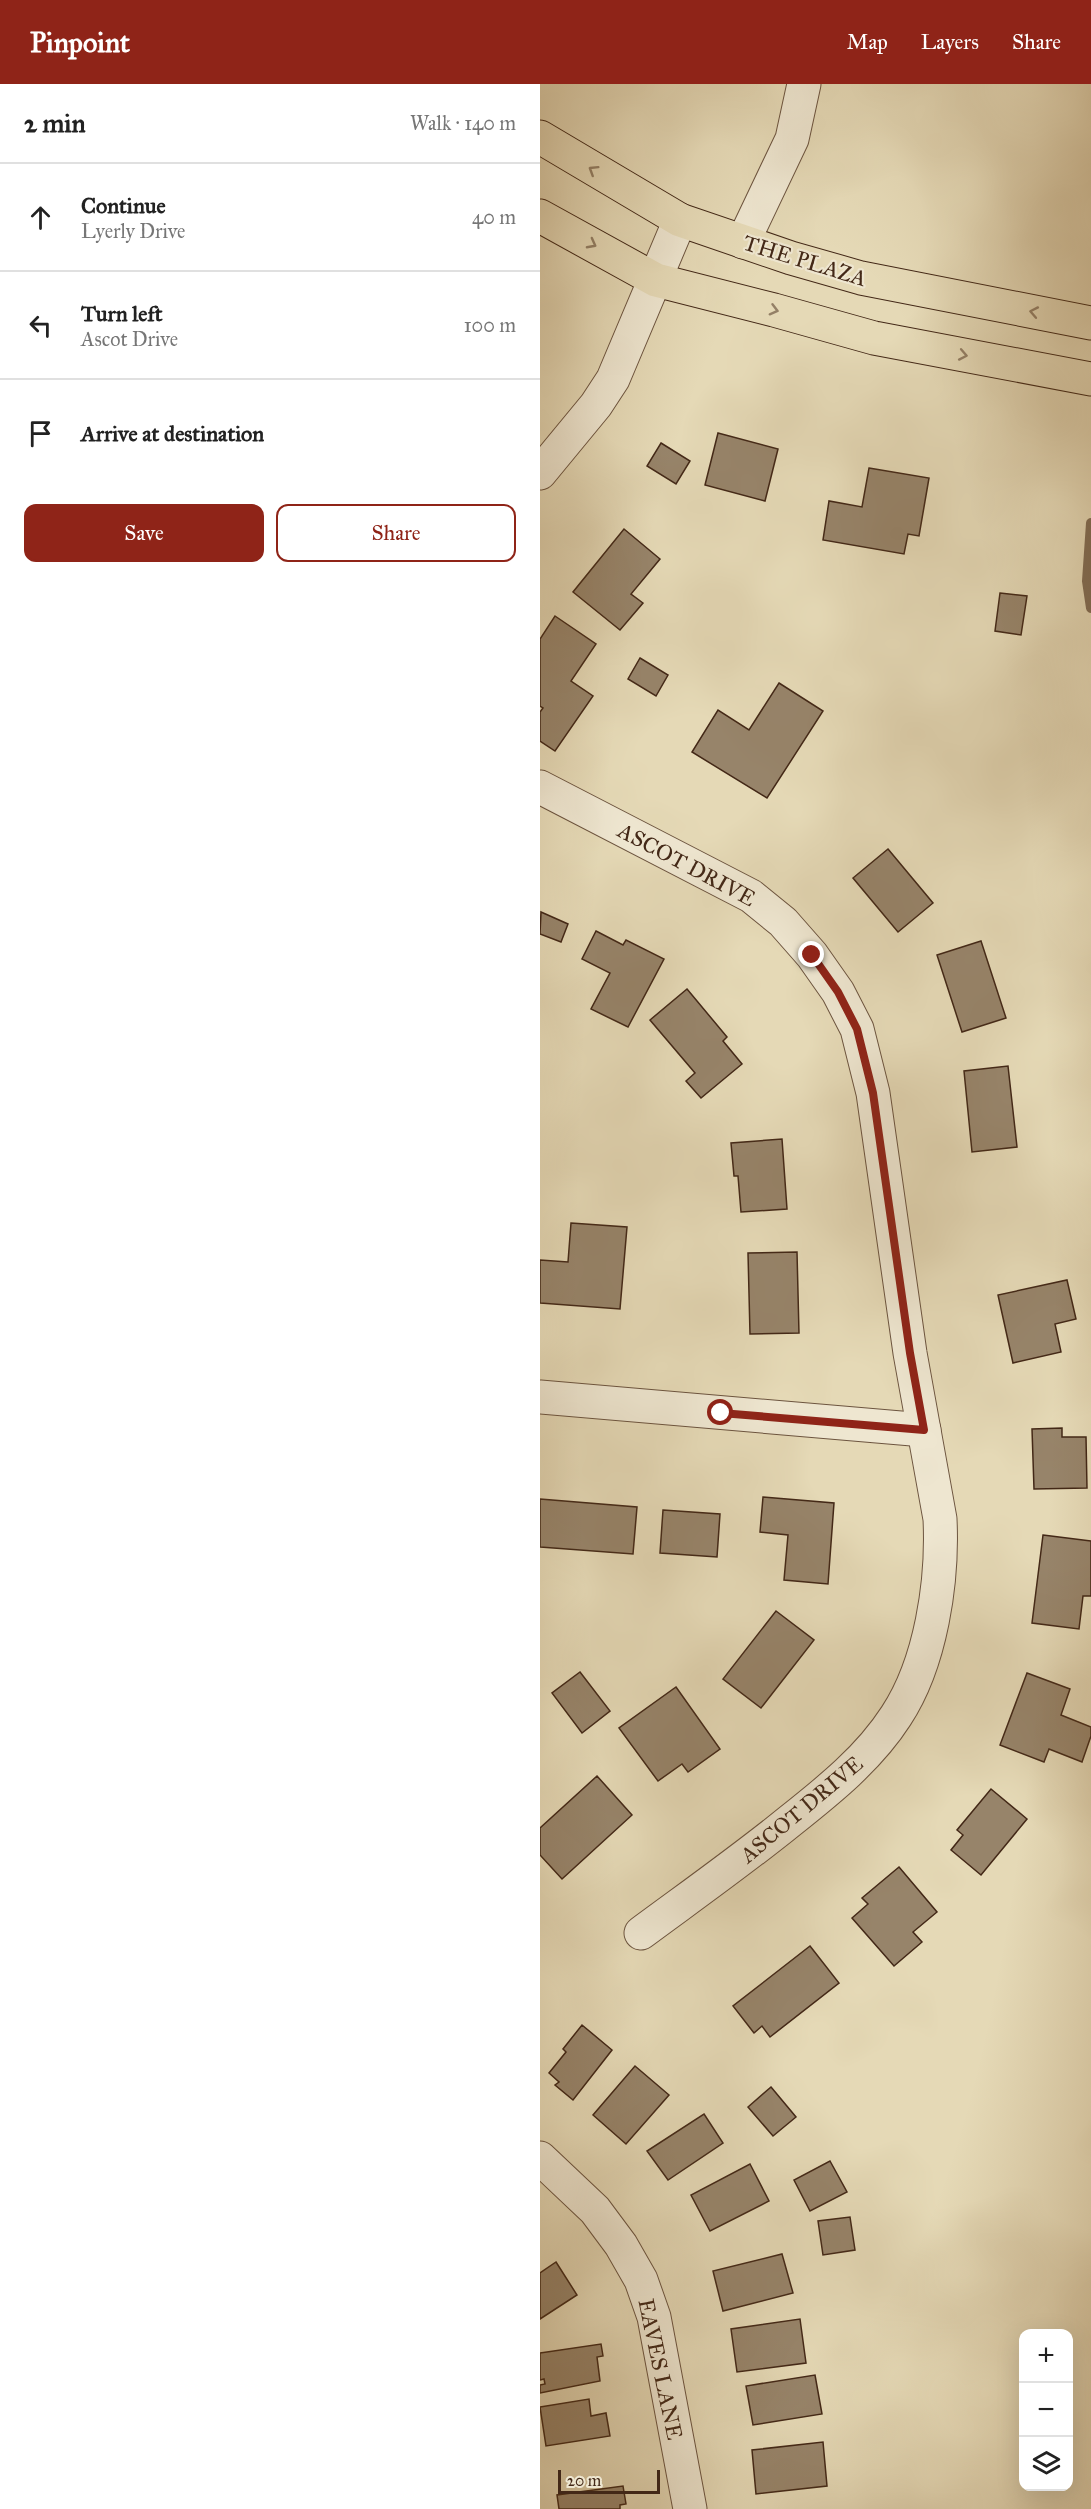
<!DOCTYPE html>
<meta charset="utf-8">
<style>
body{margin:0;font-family:"IM FELL Great Primer",serif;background:#f6f6f6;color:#222}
.controls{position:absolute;right:18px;bottom:18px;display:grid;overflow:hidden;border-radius:12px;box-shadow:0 6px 24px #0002}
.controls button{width:54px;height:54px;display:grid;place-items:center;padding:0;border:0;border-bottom:2px solid #e0e0e0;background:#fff;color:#222;font:30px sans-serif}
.scale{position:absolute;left:18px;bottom:15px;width:102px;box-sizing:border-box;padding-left:6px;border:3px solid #432817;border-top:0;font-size:16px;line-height:21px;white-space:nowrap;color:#432817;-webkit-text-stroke:4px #eee6d0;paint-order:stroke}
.stop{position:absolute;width:18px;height:18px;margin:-14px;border:4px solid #8f2418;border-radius:50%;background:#fff}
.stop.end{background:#8f2418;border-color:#fff;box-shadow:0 2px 6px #0008}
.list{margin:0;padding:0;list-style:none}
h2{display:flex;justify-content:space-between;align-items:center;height:78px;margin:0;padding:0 24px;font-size:26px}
h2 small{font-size:20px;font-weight:400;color:#767676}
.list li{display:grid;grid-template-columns:39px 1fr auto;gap:18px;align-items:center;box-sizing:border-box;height:108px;padding:0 24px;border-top:2px solid #e0e0e0}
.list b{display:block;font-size:22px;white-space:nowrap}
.list p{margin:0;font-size:20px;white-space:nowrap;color:#767676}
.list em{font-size:20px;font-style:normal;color:#767676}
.actions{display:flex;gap:12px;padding:18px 24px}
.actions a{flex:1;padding:14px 0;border:2px solid #8f2418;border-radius:12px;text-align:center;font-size:21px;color:#8f2418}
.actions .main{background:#8f2418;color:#fff}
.icon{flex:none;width:33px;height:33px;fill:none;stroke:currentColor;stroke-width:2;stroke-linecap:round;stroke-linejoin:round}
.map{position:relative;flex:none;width:551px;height:2425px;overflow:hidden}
header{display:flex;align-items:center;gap:36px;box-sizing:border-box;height:84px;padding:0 30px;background:#8f2418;color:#fff}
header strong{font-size:28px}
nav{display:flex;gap:33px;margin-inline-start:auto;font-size:21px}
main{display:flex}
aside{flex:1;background:#fff}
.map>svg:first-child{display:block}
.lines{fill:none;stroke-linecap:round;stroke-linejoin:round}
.stream{stroke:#836e56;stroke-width:10}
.building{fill:#97846a;stroke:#432817;stroke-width:1.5}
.minor-casing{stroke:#6c543f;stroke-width:35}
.major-casing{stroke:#432817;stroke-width:35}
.minor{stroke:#eee6d0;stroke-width:33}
.major{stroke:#e5d9b6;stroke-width:33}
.oneway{stroke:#948066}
.route{stroke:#8f2418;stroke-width:8}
.labels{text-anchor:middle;stroke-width:4.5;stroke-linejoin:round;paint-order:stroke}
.street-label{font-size:22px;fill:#432817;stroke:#eee6d0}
</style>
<header>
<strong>Pinpoint</strong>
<nav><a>Map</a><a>Layers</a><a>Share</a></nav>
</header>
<main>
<aside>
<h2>2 min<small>Walk · 140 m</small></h2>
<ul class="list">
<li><svg class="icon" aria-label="ahead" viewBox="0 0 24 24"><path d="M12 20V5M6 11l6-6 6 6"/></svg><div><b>Continue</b><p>Lyerly Drive</p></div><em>40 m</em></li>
<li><svg class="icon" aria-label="left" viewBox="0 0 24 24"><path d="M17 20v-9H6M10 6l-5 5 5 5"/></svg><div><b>Turn left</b><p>Ascot Drive</p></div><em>100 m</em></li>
<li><svg class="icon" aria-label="arrive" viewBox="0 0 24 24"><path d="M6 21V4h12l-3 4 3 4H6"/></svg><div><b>Arrive at destination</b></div></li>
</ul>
<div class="actions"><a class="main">Save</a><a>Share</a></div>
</aside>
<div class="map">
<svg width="551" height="2425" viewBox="0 0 551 2425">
<rect width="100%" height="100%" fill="#e5d9b6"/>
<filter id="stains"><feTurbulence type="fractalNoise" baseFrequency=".00333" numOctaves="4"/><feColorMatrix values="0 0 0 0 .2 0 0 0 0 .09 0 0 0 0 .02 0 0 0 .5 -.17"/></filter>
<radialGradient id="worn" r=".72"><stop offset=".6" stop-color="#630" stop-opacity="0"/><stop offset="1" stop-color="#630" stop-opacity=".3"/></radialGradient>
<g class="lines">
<!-- stream -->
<polyline class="stream" points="551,439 547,497 551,524"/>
</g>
<!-- building -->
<g class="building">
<polygon points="178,349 238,365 225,417 165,401"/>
<polygon points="121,359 150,377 136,400 107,382"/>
<polygon points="329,384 389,394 379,452 368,450 364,470 283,456 289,417 322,423"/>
<polygon points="84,445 120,475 91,510 103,519 80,546 33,508"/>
<polygon points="460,509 487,512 481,551 455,547"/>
<polygon points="15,532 56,560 31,597 53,612 15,667 0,657 0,628 3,624 0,622 0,555"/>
<polygon points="100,574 128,591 116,612 88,595"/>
<polygon points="239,599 283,627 227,714 152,668 178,626 209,646"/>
<polygon points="348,765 393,819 358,848 313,794"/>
<polygon points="1,828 28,840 21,858 0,850"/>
<polygon points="56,847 83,861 86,856 124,875 88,943 51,925 70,889 42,875"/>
<polygon points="441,857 466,934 422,948 397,871"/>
<polygon points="147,905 187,953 183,957 202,980 161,1014 146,997 155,989 110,936"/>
<polygon points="468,982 477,1063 432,1068 424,987"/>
<polygon points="242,1055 247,1125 201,1128 198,1092 194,1092 191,1059"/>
<polygon points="31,1139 87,1143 80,1225 0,1219 0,1176 28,1178"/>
<polygon points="257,1168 259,1249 210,1250 208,1169"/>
<polygon points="527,1196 536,1235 515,1240 521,1268 473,1279 458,1211"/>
<polygon points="522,1344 522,1353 546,1353 547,1404 494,1405 492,1345"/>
<polygon points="223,1413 294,1419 288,1500 244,1496 248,1451 220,1448"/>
<polygon points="0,1415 97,1423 93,1470 0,1463"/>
<polygon points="123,1426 180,1430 177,1473 120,1469"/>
<polygon points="503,1451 551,1457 551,1512 543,1512 539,1545 492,1539"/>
<polygon points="236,1527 274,1556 221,1624 183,1595"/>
<polygon points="40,1588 70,1627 42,1649 12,1609"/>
<polygon points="487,1589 530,1605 521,1631 551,1643 551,1652 542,1678 509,1665 504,1678 460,1661"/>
<polygon points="136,1603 180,1665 148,1688 142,1680 118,1697 79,1644"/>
<polygon points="57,1692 92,1731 22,1795 0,1771 0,1744"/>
<polygon points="451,1705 487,1735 441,1791 411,1766 423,1751 417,1746"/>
<polygon points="359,1783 397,1828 373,1848 382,1858 354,1882 312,1834 328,1820 322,1814"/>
<polygon points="270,1862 299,1899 230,1953 222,1942 214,1949 193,1922"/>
<polygon points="42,1941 72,1966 33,2016 15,2001 19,1998 9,1989 26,1968 23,1965"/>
<polygon points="95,1982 129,2011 86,2060 53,2031"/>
<polygon points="231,2003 256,2033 233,2052 208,2023"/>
<polygon points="164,2030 183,2059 128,2096 107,2067"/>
<polygon points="290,2077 307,2108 270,2127 254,2096"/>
<polygon points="210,2080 229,2117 170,2147 151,2111"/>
<polygon points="310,2133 315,2166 283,2171 278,2137"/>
<polygon points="242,2170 253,2209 183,2227 173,2187"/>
<polygon points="16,2178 37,2211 0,2235 0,2189"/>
<polygon points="260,2235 266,2279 197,2288 191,2245"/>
<polygon points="61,2260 63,2272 57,2273 60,2297 0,2309 0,2301 5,2300 4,2295 0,2296 0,2269"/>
<polygon points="275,2291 282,2330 213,2341 206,2302"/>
<polygon points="49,2315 51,2332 66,2329 70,2352 6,2362 0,2323"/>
<polygon points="283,2358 287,2402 216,2410 212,2366"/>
<polygon points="83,2402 86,2420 80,2421 80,2425 19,2425 17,2411"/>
</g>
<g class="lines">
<!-- minor casing -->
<g class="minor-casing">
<g id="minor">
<polyline points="203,158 252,55 264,0"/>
<polyline points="0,389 56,321 73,295 140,136"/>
<path d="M0 703 211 812 243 838 272 871 298 908 317 945 333 1009 370 1269 400 1435C403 1498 391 1579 356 1632 329 1674 289 1706 250 1737 202 1776 151 1812 101 1849"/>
<polyline points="0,1313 384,1346"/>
<polyline points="0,2074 55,2126 81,2161 101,2196 114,2233 150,2425"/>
</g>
</g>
<!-- major casing -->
<g class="major-casing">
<g id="major">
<polyline points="0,53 140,136 251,174 321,194 551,239"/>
<polyline points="0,132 116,196 234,226 334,254 551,295"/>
</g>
</g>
<!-- minor -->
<use href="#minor" class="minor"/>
<!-- major -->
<use href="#major" class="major"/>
</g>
<!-- one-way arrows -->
<defs><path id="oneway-chevron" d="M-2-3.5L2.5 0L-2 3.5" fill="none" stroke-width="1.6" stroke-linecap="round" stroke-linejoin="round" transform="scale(1.5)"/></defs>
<g class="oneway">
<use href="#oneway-chevron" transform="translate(53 86) rotate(-148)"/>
<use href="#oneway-chevron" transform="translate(52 160) rotate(28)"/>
<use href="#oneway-chevron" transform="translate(234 226) rotate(15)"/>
<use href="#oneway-chevron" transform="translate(494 228) rotate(-169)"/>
<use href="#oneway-chevron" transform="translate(423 271) rotate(11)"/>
</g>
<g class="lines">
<!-- route -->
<polyline class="route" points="181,1329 384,1346 370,1269 333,1009 317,945 298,908 272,871"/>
</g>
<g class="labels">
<!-- street labels -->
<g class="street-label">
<text transform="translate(265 176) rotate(17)" y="8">THE PLAZA</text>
<text transform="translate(147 780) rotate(28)" y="8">ASCOT DRIVE</text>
<text transform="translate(261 1725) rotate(-40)" y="8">ASCOT DRIVE</text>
<text transform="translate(121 2285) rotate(78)" y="8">EAVES LANE</text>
</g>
</g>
<rect width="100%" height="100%" filter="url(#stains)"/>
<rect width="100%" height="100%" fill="url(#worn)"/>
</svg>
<div class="controls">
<button>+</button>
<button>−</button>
<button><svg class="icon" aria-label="layers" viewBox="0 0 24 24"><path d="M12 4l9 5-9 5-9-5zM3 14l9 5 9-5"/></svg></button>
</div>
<div class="scale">20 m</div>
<div class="stop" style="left:181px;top:1329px"></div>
<div class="stop end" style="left:272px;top:871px"></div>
</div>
</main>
